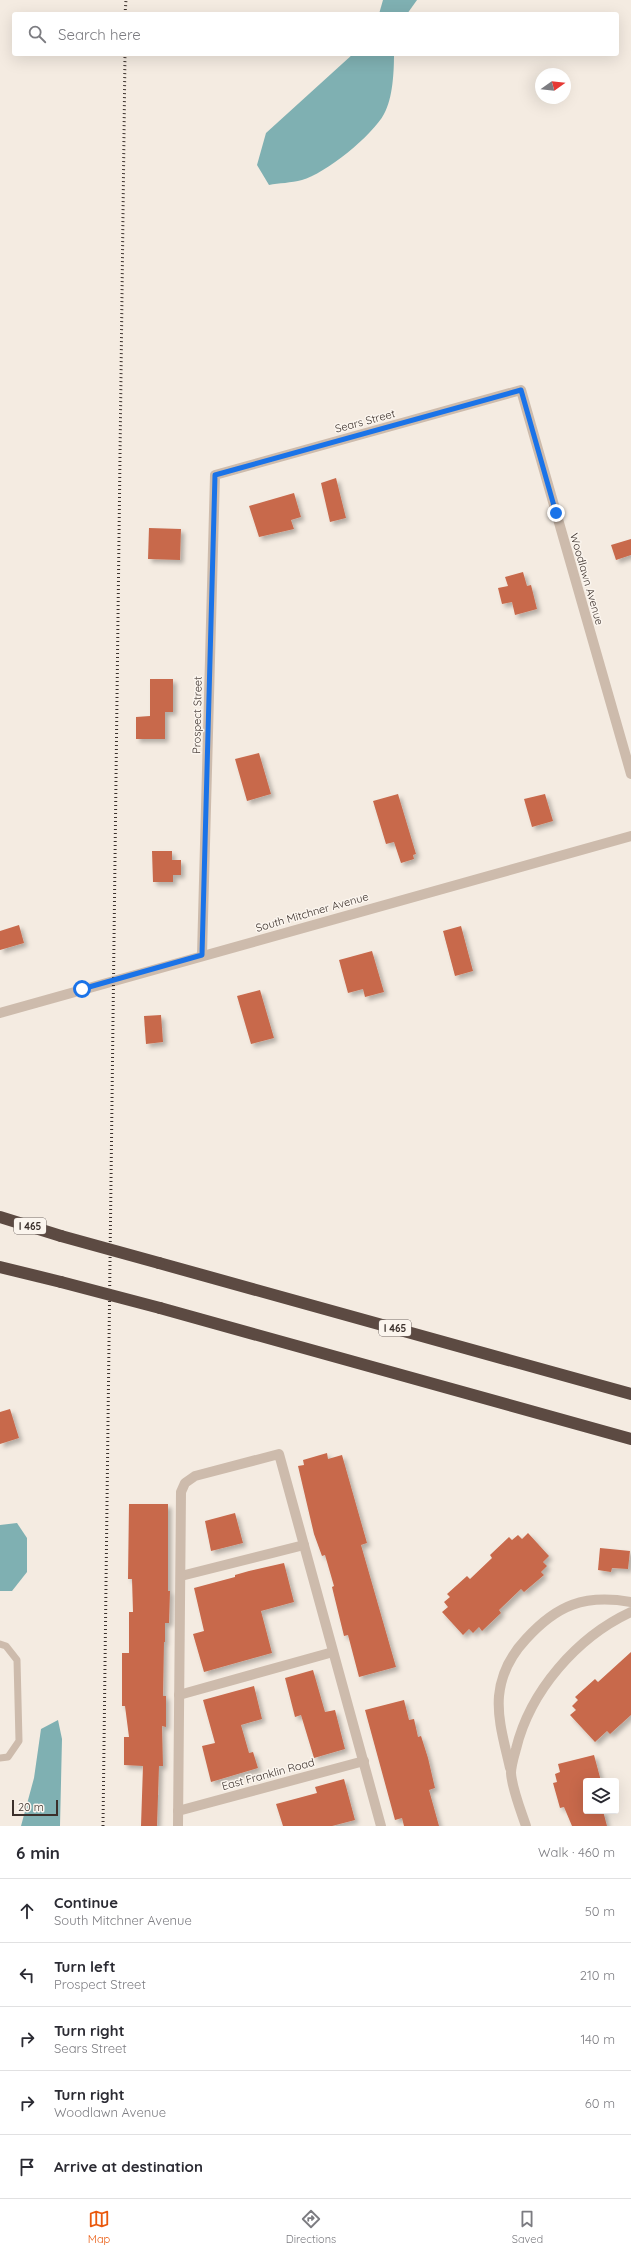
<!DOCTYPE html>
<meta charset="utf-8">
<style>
body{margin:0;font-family:Quicksand,sans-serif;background:#f2f2f3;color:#2b2b33}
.controls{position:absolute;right:12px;bottom:12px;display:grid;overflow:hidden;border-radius:4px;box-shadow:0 4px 16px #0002}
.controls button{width:36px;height:36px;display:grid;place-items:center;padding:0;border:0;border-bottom:1px solid #e1e1e2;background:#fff;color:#2b2b33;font:20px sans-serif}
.compass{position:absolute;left:535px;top:68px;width:36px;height:36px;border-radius:50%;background:#fff;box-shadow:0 4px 16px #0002;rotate:75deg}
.scale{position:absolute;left:12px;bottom:10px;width:46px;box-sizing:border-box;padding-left:4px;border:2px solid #3b302b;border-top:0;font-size:11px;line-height:14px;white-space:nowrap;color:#3b302b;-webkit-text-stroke:3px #fbf5ee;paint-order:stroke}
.stop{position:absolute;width:12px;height:12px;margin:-9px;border:3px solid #1a73e8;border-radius:50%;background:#fff}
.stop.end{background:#1a73e8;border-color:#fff;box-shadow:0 1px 4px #0008}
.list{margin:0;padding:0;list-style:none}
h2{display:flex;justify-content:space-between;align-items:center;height:52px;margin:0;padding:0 16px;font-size:17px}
h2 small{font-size:13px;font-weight:400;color:#7c7c81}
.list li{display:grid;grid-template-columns:26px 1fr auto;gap:12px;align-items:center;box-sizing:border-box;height:64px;padding:0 16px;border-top:1px solid #e1e1e2}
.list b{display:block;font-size:15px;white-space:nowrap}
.list p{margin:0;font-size:13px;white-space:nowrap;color:#7c7c81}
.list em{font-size:13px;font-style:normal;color:#7c7c81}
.icon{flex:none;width:22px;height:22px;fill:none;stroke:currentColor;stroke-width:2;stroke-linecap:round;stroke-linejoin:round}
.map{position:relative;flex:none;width:631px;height:1826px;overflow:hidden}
.search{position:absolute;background:#fff;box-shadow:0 4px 16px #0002;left:12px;right:12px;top:12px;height:44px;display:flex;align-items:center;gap:10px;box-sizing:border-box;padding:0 14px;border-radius:4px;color:#7c7c81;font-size:15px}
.sheet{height:372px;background:#fff}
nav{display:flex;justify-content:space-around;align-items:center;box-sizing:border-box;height:56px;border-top:1px solid #e1e1e2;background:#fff;font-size:11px;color:#7c7c81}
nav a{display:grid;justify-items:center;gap:2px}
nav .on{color:#ea580c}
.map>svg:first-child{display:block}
.water{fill:#7fb0b2}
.building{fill:#c8694b;filter:url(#shadow)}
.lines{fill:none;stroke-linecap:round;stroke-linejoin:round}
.service{stroke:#cdbbac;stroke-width:7}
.minor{stroke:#cdbbac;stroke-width:10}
.motorway{stroke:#5c4a42;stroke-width:12}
.rail{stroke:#3b302b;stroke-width:3;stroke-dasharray:1 3;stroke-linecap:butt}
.motorway-bridge{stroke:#5c4a42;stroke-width:12}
.route{stroke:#1a73e8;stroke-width:5}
.labels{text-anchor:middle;stroke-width:3;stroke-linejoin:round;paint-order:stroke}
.shield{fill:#fbf5ee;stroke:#756b66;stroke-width:1}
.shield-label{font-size:10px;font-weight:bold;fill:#3b302b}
.street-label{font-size:11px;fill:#3b302b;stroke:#fbf5ee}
</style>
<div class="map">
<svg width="631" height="1826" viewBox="0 0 631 1826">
<defs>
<filter id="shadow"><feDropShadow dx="3.5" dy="3.5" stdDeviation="2" flood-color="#0004"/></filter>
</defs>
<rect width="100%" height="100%" fill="#f4ebe1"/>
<!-- water -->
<g class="water">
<polygon points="383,0 417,0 407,14 379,14"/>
<path d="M353 54H394C394 71 393 98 384 114 373 135 325 174 302 180 291 183 279 183 269 185L257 165 266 133Z"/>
<polygon points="17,1523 27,1538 27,1572 12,1591 0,1591 0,1525"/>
<polygon points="58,1720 62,1739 60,1826 21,1826 34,1778 41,1729"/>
</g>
<!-- building -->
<g class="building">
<polygon points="336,478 346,518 330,522 321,483"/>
<polygon points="294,493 301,517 291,520 294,529 259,537 249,506"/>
<polygon points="149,528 181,529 180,560 148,559"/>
<polygon points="631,539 631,555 616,560 611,545"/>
<polygon points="523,572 527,586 531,585 537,609 515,615 512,602 502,604 498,588 508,586 505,577"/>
<polygon points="150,679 173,679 173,712 165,712 165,739 136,739 136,717 150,716"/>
<polygon points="259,753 271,794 247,801 235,759"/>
<polygon points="398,794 416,854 413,855 414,859 401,863 394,842 386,844 373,801"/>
<polygon points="545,794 553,821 532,827 524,799"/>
<polygon points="152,851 172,851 172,860 181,860 181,875 173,875 173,882 153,882"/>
<polygon points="19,925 24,943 0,950 0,931"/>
<polygon points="461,926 473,971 455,976 443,931"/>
<polygon points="372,951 384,992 365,997 363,989 348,993 339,960"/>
<polygon points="260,990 274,1038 251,1044 237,996"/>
<polygon points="161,1015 163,1042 146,1044 144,1016"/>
<polygon points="10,1409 19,1438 0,1444 0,1412"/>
<polygon points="327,1453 328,1459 342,1455 367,1543 361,1545 396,1667 359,1677 348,1635 344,1636 332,1587 334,1586 325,1555 322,1556 314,1534 298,1466 304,1465 303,1460"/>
<polygon points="129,1504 168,1504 168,1591 170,1591 169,1623 165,1623 165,1642 164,1642 163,1696 166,1696 166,1727 162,1726 163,1766 159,1766 157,1826 141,1826 143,1766 124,1765 124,1737 129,1737 125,1706 122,1706 122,1653 129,1653 129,1612 133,1612 132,1579 128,1579"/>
<polygon points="235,1513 243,1543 211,1551 205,1521"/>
<polygon points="528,1533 549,1556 543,1562 547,1566 541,1572 544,1575 524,1592 521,1589 499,1610 501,1613 482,1631 479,1627 473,1633 469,1629 463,1635 442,1612 448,1607 444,1602 450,1597 447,1594 467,1576 470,1579 492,1558 490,1555 509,1537 512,1540 518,1535 522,1539"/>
<polygon points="600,1548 630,1551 628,1569 612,1568 611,1572 598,1570"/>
<polygon points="284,1563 294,1602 261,1611 272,1653 204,1672 193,1634 204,1631 194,1588 235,1577 235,1575 249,1571"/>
<polygon points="631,1652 631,1715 610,1734 607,1731 595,1742 570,1715 576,1710 572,1706 578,1700 575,1697 595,1679 598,1682"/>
<polygon points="313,1670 325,1712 335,1710 345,1749 314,1758 301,1715 295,1717 285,1678"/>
<polygon points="254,1686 262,1719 241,1725 249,1753 253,1752 258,1768 211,1782 202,1746 215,1743 203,1700"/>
<polygon points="404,1700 409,1720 414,1719 418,1737 421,1736 428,1758 435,1788 429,1790 439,1826 404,1826 402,1818 395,1820 365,1710"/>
<polygon points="594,1755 601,1781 586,1781 586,1811 603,1811 607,1826 572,1826 564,1807 560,1808 553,1783 557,1782 555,1774 560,1772 558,1764"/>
<polygon points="344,1779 355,1820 332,1826 283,1826 276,1804 317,1793 315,1787"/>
</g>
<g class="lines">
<!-- service -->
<polyline class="service" points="0,1644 6,1646 17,1660 19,1741 8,1757 0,1758"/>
<!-- minor -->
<g class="minor">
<polyline points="202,955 215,475 521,390 631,774"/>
<polyline points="0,1013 631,836"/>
<polyline points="181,1576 304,1545"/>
<polyline points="179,1695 333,1652"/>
<path d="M510 1768C505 1745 497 1720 499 1696 501 1675 511 1655 526 1639 557 1605 584 1594 631 1602"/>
<polyline points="178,1811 364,1761"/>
<polyline points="178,1826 181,1492 185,1483 195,1476 279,1454 381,1826"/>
<path d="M526 1826C521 1811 512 1789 511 1773 511 1766 514 1756 516 1749 530 1691 577 1637 631 1612"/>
</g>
<!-- motorway -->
<g class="motorway">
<polyline points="0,1217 61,1236"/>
<polyline points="159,1263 631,1394"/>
<polyline points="0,1267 61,1282"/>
<polyline points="160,1308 631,1439"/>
</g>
<!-- rail -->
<g class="rail">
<polyline points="125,14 126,0"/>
<polyline points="103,1826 125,54"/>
</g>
<!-- motorway-bridge -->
<g class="motorway-bridge">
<polyline points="61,1236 159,1263"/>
<polyline points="61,1282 160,1308"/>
</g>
</g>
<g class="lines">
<!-- route -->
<polyline class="route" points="82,989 202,955 215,475 521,390 556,513"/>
</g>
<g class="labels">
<!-- shield labels -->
<g class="shield">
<rect x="14" y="1218" width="32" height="16" rx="3"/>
<rect x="379" y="1320" width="32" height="16" rx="3"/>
</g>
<g class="shield-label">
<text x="30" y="1230">I 465</text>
<text x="395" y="1332">I 465</text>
</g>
<!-- street labels -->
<g class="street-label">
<text transform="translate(365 421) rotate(-15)" y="4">Sears Street</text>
<text transform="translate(587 579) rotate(74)" y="4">Woodlawn Avenue</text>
<text transform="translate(197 715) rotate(-89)" y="4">Prospect Street</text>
<text transform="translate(312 912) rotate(-16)" y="4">South Mitchner Avenue</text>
<text transform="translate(268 1774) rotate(-15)" y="4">East Franklin Road</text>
</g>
</g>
</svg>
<div class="controls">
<button><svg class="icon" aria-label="layers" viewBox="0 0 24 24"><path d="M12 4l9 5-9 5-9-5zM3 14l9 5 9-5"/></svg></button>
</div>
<svg class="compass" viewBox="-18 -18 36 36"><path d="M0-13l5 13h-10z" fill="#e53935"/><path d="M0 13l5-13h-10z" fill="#7c7c81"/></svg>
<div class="scale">20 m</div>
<div class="stop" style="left:82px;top:989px"></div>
<div class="stop end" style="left:556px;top:513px"></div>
<div class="search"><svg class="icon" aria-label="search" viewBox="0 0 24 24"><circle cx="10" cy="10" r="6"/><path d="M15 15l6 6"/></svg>Search here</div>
</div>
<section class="sheet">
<h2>6 min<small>Walk · 460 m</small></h2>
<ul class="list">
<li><svg class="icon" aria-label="ahead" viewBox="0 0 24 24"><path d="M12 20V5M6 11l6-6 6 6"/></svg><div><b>Continue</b><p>South Mitchner Avenue</p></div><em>50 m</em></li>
<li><svg class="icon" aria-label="left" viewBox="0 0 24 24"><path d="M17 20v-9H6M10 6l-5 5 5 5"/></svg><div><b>Turn left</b><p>Prospect Street</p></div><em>210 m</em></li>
<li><svg class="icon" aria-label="right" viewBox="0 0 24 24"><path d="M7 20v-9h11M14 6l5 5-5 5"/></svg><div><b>Turn right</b><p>Sears Street</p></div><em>140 m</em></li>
<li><svg class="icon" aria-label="right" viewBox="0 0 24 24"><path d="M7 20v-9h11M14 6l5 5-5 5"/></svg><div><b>Turn right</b><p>Woodlawn Avenue</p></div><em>60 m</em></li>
<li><svg class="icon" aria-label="arrive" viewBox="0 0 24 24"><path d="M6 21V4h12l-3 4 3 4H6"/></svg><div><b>Arrive at destination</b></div></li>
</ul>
</section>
<nav>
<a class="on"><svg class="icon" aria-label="map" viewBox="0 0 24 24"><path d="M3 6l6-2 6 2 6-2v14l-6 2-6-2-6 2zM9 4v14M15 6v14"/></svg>Map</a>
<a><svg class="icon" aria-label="directions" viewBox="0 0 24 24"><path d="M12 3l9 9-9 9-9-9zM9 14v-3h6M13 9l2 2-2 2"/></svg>Directions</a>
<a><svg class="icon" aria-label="saved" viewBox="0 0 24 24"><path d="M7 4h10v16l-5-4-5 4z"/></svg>Saved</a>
</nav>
